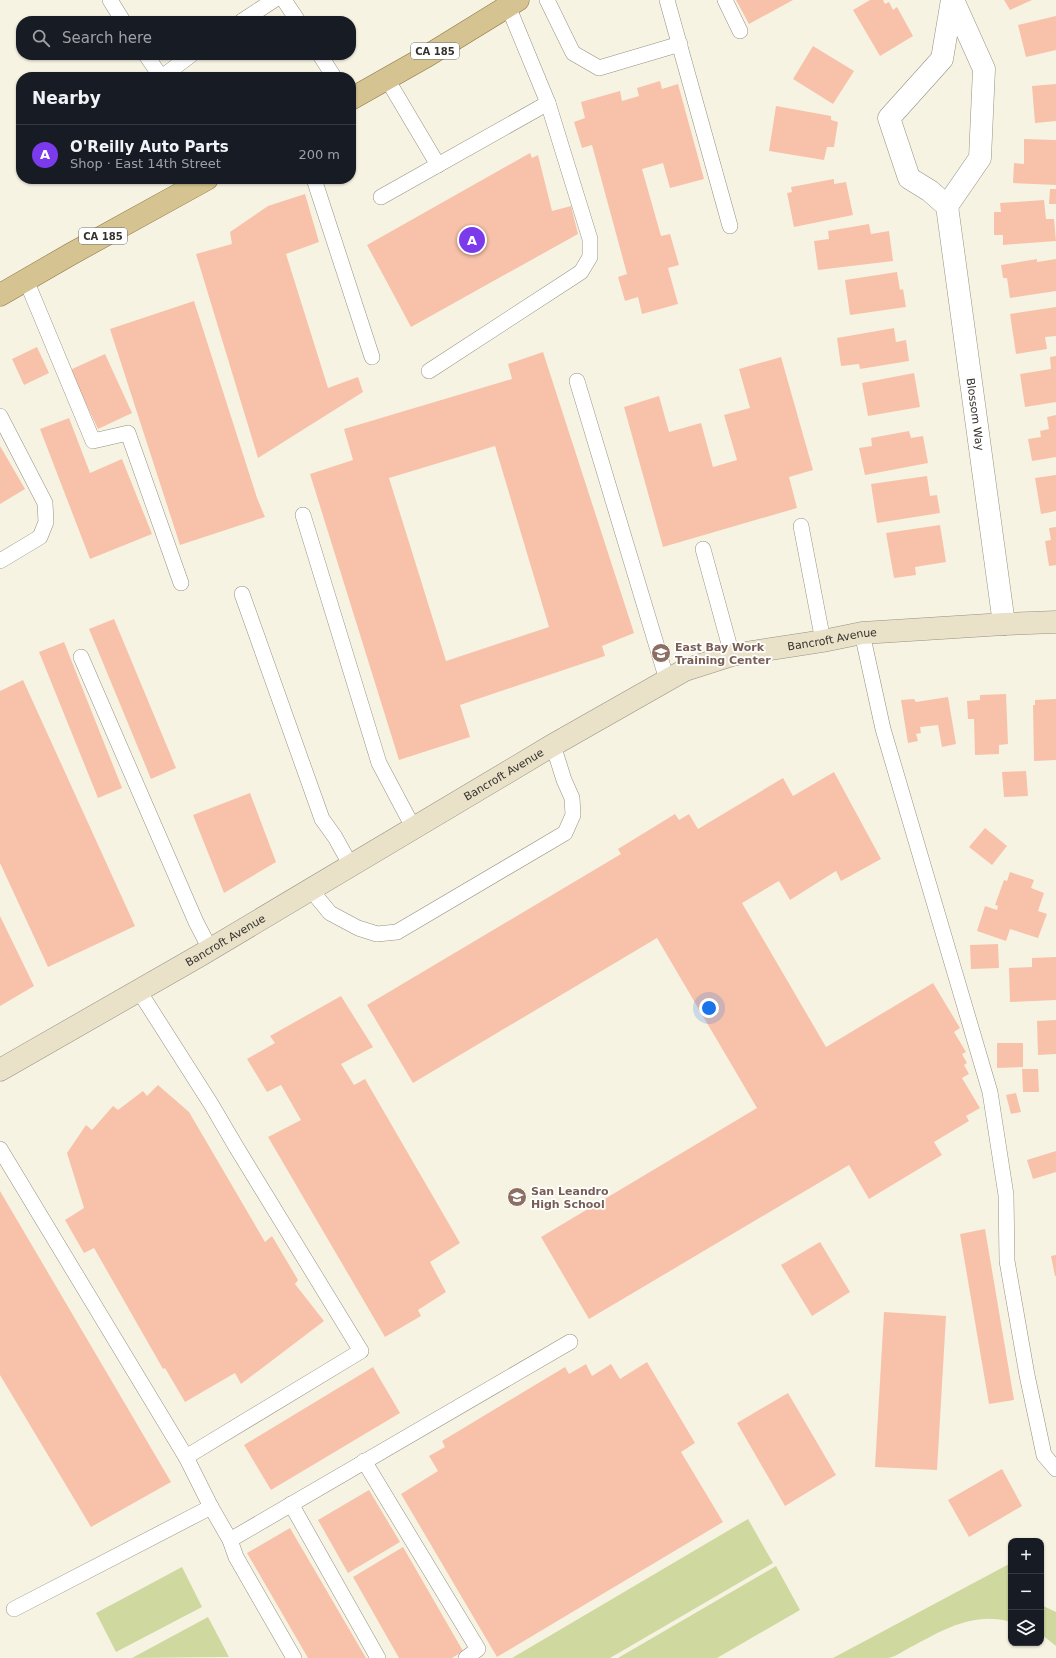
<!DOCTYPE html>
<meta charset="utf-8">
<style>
body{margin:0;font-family:"DejaVu Sans",sans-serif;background:#242831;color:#f1f3f6}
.controls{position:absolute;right:12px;bottom:12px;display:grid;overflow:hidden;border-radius:8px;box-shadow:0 1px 3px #0004}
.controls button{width:36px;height:36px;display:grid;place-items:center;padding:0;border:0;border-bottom:1px solid #363941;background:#171b24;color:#f1f3f6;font:20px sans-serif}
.you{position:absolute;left:709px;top:1008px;width:14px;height:14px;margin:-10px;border:3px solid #fff;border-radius:50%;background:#1a73e8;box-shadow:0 0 0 6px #1a73e833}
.badge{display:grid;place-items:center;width:26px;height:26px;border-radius:50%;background:#7c3aed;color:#fff;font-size:13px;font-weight:700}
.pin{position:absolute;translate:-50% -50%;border:2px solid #fff;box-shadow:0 1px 4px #0006}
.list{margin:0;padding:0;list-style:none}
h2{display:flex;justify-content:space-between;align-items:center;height:52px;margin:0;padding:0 16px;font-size:17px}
h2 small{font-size:13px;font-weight:400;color:#9ea1a6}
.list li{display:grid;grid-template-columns:26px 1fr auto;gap:12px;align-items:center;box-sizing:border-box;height:60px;padding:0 16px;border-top:1px solid #363941}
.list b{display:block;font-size:15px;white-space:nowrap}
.list p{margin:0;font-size:13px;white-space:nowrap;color:#9ea1a6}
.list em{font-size:13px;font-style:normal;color:#9ea1a6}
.icon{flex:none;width:22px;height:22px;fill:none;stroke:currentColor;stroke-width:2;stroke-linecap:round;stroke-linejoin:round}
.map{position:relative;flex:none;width:1056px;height:1658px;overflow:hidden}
.search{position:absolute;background:#171b24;box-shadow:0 1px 3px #0004;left:16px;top:16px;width:340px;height:44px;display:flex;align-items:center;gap:10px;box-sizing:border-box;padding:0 14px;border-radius:16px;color:#9ea1a6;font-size:15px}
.panel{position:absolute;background:#171b24;box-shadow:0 1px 3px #0004;left:16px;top:72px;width:340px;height:112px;border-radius:16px}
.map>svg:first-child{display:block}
.green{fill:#cfd89f}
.building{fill:#f8c2aa;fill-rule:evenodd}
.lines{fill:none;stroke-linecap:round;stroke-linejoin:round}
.lane-casing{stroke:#959182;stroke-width:16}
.street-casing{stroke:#959182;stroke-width:23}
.secondary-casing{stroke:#959182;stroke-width:23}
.primary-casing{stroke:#8b7640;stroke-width:23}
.lane{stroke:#fff;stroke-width:15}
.street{stroke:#fff;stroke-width:22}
.secondary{stroke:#eae1c9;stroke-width:22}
.primary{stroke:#d6c392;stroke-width:22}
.labels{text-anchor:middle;stroke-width:3.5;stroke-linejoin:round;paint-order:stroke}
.shield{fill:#fff;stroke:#71706b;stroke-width:1}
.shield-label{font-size:10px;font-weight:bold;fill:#34322c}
.street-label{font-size:11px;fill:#34322c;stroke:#fff}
.education-label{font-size:11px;font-weight:bold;fill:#785e54;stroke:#fff;text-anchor:start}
</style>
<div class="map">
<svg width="1056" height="1658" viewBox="0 0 1056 1658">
<rect width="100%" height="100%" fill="#f7f3e3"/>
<!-- green -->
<g class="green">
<polygon points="748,1519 773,1563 610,1658 512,1658"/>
<path d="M1011 1563V1593L1009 1594 1011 1595V1622C975 1611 944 1629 913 1646 906 1649 896 1657 888 1658 872 1658 850 1658 833 1658Z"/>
<polygon points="776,1566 800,1610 717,1658 618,1658"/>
<polygon points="182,1567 202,1607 116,1652 96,1613"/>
<polygon points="1041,1605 1056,1612 1056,1646 1041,1634"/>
<polygon points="208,1617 229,1657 132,1658"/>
</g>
<!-- building -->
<g class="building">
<polygon points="736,0 793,0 749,24"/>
<polygon points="870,0 883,0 885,4 889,2 893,10 897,7 913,36 880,56 853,10"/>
<polygon points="1004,0 1032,0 1010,10"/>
<polygon points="1056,16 1056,50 1026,57 1018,25"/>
<polygon points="813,46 854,71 833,104 793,79"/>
<polygon points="660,81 662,89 678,84 704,179 670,188 663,163 642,169 661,236 670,234 679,265 668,268 678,304 642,314 638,297 625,301 618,277 627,274 592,145 582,148 574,122 585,118 581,102 620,91 622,101 639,96 637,88"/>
<polygon points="1056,84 1056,121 1035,123 1032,86"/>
<polygon points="776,106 831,116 831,120 838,122 834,147 827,147 824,160 769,151"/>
<polygon points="1024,139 1056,140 1056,185 1013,183 1014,163 1024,164"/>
<polygon points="530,153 532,158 538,155 552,211 571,206 578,234 411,327 367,245"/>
<polygon points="834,179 834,184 846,182 853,215 794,227 787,193 792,192 791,187"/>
<polygon points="1050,189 1056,189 1056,204 1049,204"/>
<polygon points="305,194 319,242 286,254 328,388 358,377 363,392 258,458 196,254 232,244 230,232 268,206"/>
<polygon points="1044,200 1046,219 1054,219 1056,241 1003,245 1003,235 994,235 994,212 1001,212 1000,203"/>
<polygon points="869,224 871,234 889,231 893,261 818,270 814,241 829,239 828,231"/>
<polygon points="1037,259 1037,262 1056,259 1056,291 1010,298 1007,278 1003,278 1001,265"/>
<polygon points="897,272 900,290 903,289 906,307 850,315 845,280"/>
<polygon points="194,301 257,498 265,517 180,545 110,329"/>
<polygon points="1056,307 1056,336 1045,337 1047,349 1016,354 1010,314"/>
<polygon points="894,328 896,342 906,340 909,361 860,369 859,364 841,366 837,338"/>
<polygon points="37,347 49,373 24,385 12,359"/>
<path d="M543 352 634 633 602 646 605 656 460 705 470 737 399 760 310 474 353 460 344 429 512 379 508 364ZM495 446 549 627 446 661 389 478Z"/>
<polygon points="105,354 132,413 98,429 70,370"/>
<polygon points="1056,356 1056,402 1025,407 1020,374 1051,369 1050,357"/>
<polygon points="781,357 813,470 789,477 797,508 663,547 624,407 659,396 669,432 701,423 713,467 737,460 724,415 750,408 739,369"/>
<polygon points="914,373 920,407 868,416 862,383"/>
<polygon points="1056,415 1056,457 1032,461 1028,439 1041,437 1040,431 1049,429 1047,417"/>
<polygon points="69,418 90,473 122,459 152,534 90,559 40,429"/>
<polygon points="909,431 911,438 923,436 928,463 865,475 859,448 872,446 871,438"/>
<polygon points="0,446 25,489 0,504"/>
<polygon points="1056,475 1056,511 1041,514 1035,478"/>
<polygon points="927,476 930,496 937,495 940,513 877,523 871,484"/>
<polygon points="940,525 946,562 915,567 916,575 894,578 886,533"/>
<polygon points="1056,527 1056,565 1049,566 1045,541 1051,540 1049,528"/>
<polygon points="114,619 176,768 151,779 89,629"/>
<polygon points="64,642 122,788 98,798 39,652"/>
<polygon points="23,680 135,926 48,967 0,863 0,691"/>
<polygon points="1006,694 1008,744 999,745 999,754 975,755 974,719 968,719 967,701 980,700 980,695"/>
<polygon points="948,697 956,744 942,747 938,725 920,727 921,733 916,734 918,741 908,743 901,700 914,699 916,702"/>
<polygon points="1056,699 1056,760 1034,761 1033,705 1035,705 1035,700"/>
<polygon points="1026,771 1028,796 1004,797 1002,772"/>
<polygon points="834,772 881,859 841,881 836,871 790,900 779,881 742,903 826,1047 933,983 960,1028 954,1032 966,1052 962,1054 967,1063 964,1065 969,1074 962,1078 980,1108 966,1116 969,1121 934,1142 942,1155 869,1199 849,1165 589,1319 541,1237 757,1108 657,938 413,1083 367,1005 621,854 618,849 675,814 679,820 689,814 698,829 783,778 793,796"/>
<polygon points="250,793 276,862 224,893 193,815"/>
<polygon points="985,828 1007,846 992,865 969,847"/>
<polygon points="1010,872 1034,880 1031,888 1044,893 1038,911 1047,914 1038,938 1010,929 1006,941 977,931 985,906 997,910 998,906 995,905 1004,880 1007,881"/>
<polygon points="0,916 34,986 0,1006"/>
<polygon points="998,944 999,968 971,969 970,945"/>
<polygon points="1056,957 1056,1000 1010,1002 1009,968 1032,967 1032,958"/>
<polygon points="341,996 373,1047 341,1064 354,1085 365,1079 460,1243 430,1262 446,1292 418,1310 421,1316 385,1337 268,1137 301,1120 281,1085 267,1092 247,1059 275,1043 270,1036"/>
<polygon points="1056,1020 1056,1054 1038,1055 1037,1021"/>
<polygon points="997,1043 1023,1043 1023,1067 997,1068"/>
<polygon points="1022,1069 1038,1069 1039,1092 1023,1092"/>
<polygon points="158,1085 189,1112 265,1242 272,1236 298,1280 295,1284 324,1321 241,1384 235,1373 185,1402 165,1368 163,1369 94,1248 84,1253 65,1220 84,1208 67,1153 86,1125 92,1130 113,1106 118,1110 143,1091 147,1096"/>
<polygon points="1016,1093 1021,1112 1011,1114 1006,1095"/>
<polygon points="1056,1151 1056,1172 1033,1179 1027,1160"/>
<polygon points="0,1191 171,1482 91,1527 0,1375"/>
<polygon points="985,1229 1014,1400 989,1404 960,1234"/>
<polygon points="820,1242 850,1292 812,1316 781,1265"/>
<polygon points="1056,1255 1056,1276 1055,1276 1051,1256"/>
<polygon points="884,1312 946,1316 937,1470 875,1467"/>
<polygon points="647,1362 695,1443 681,1452 723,1522 497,1657 401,1494 438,1471 429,1456 445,1447 442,1441 565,1367 569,1374 586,1364 592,1376 611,1364 620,1379"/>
<polygon points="373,1367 400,1413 271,1490 244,1445"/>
<polygon points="788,1393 836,1475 785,1506 737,1423"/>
<polygon points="1002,1469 1022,1506 969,1537 948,1500"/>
<polygon points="369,1490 400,1542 348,1573 318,1520"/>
<polygon points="290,1528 366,1658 308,1658 247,1553"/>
<polygon points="403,1547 463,1651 452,1658 399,1658 353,1577"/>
</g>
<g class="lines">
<!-- lane casing -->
<g class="lane-casing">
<g id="lane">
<polyline points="110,0 123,21"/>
<polyline points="284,0 298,21"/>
<polyline points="547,0 573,53 599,68 680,44"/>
<polyline points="667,0 730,226"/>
<polyline points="725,0 740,31"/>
<polyline points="242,21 274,0"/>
<polyline points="146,55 161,77"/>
<polyline points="320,55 334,77"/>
<polyline points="162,77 191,55"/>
<polyline points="387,79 438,165"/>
<polyline points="314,179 372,357"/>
<polyline points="381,197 548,103"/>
<polyline points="26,280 93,441 128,433 181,583"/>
<polyline points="429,371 581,272 590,257 590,239 548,103 508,6"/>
<polyline points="577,381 667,680"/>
<polyline points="0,416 45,503 46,522 40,537 0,561"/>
<polyline points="303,515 379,763 414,829"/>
<polyline points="801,526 823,641"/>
<polyline points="703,549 732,655"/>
<polyline points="242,594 322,819 335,837 351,866"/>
<polyline points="862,633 883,729 990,1092 1006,1195 1007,1261 1027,1375 1044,1455 1056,1469"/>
<polyline points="81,657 196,922 210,949"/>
<polyline points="311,890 330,913 358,928 377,934 397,932 565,833 573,815 572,798 564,780 553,745"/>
<polyline points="0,1149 186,1457 361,1351 235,1145 211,1104 139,991"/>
<polyline points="186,1457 211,1507 230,1540 236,1557 294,1658"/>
<polyline points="364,1461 478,1649 466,1658"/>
<polyline points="291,1504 378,1658"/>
<polyline points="230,1540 570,1342"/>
<polyline points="14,1609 211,1507"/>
</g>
</g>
<!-- street casing -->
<g class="street-casing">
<g id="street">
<path id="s1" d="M952 0 942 59 889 118 909 178 930 191 947 206 1004 624"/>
<polyline points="947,206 980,158 984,69 953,0"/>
</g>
</g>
<!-- secondary casing -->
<g class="secondary-casing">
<g id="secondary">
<path id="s2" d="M0 1070 199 956 553 745 685 670 732 655 823 641 862 633 1004 624 1056 622"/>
</g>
</g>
<!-- primary casing -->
<g class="primary-casing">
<g id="primary">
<polyline points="351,99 427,56 518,0"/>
<polyline points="0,295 71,254 207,179"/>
</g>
</g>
<!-- lane -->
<use href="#lane" class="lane"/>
<!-- street -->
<use href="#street" class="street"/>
<!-- secondary -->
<use href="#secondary" class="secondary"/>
<!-- primary -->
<use href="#primary" class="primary"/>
</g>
<!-- icons -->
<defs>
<g id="school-disc" transform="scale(1)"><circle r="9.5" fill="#8d6e63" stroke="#fff"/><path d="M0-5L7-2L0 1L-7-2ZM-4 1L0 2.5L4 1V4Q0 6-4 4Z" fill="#fff"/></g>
</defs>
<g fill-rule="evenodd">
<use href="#school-disc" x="661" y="653"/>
<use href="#school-disc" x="517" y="1197"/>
</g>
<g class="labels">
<!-- shield labels -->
<g class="shield">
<rect x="411" y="43" width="48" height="16" rx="3"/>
<rect x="79" y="228" width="48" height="16" rx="3"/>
</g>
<g class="shield-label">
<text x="435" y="55">CA 185</text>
<text x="103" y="240">CA 185</text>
</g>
<!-- street labels -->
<g class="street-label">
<text dy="4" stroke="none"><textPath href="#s1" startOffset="460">Blossom Way</textPath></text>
<text dy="4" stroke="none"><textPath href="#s2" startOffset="944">Bancroft Avenue</textPath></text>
<text dy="4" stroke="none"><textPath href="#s2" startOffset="584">Bancroft Avenue</textPath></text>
<text dy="4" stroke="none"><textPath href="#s2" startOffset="260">Bancroft Avenue</textPath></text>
</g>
<!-- education labels -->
<g class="education-label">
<text x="675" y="651">East Bay Work<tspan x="675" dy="13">Training Center</tspan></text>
<text x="531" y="1195">San Leandro<tspan x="531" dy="13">High School</tspan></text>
</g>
</g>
</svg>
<div class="controls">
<button>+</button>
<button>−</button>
<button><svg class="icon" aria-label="layers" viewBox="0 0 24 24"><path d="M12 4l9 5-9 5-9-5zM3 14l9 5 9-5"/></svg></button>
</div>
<div class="you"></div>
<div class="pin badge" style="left:472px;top:240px">A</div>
<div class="search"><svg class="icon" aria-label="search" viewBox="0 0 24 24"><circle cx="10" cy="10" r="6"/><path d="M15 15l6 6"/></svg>Search here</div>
<section class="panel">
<h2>Nearby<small></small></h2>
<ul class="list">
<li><span class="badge">A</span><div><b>O'Reilly Auto Parts</b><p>Shop · East 14th Street</p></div><em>200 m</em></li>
</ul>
</section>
</div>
